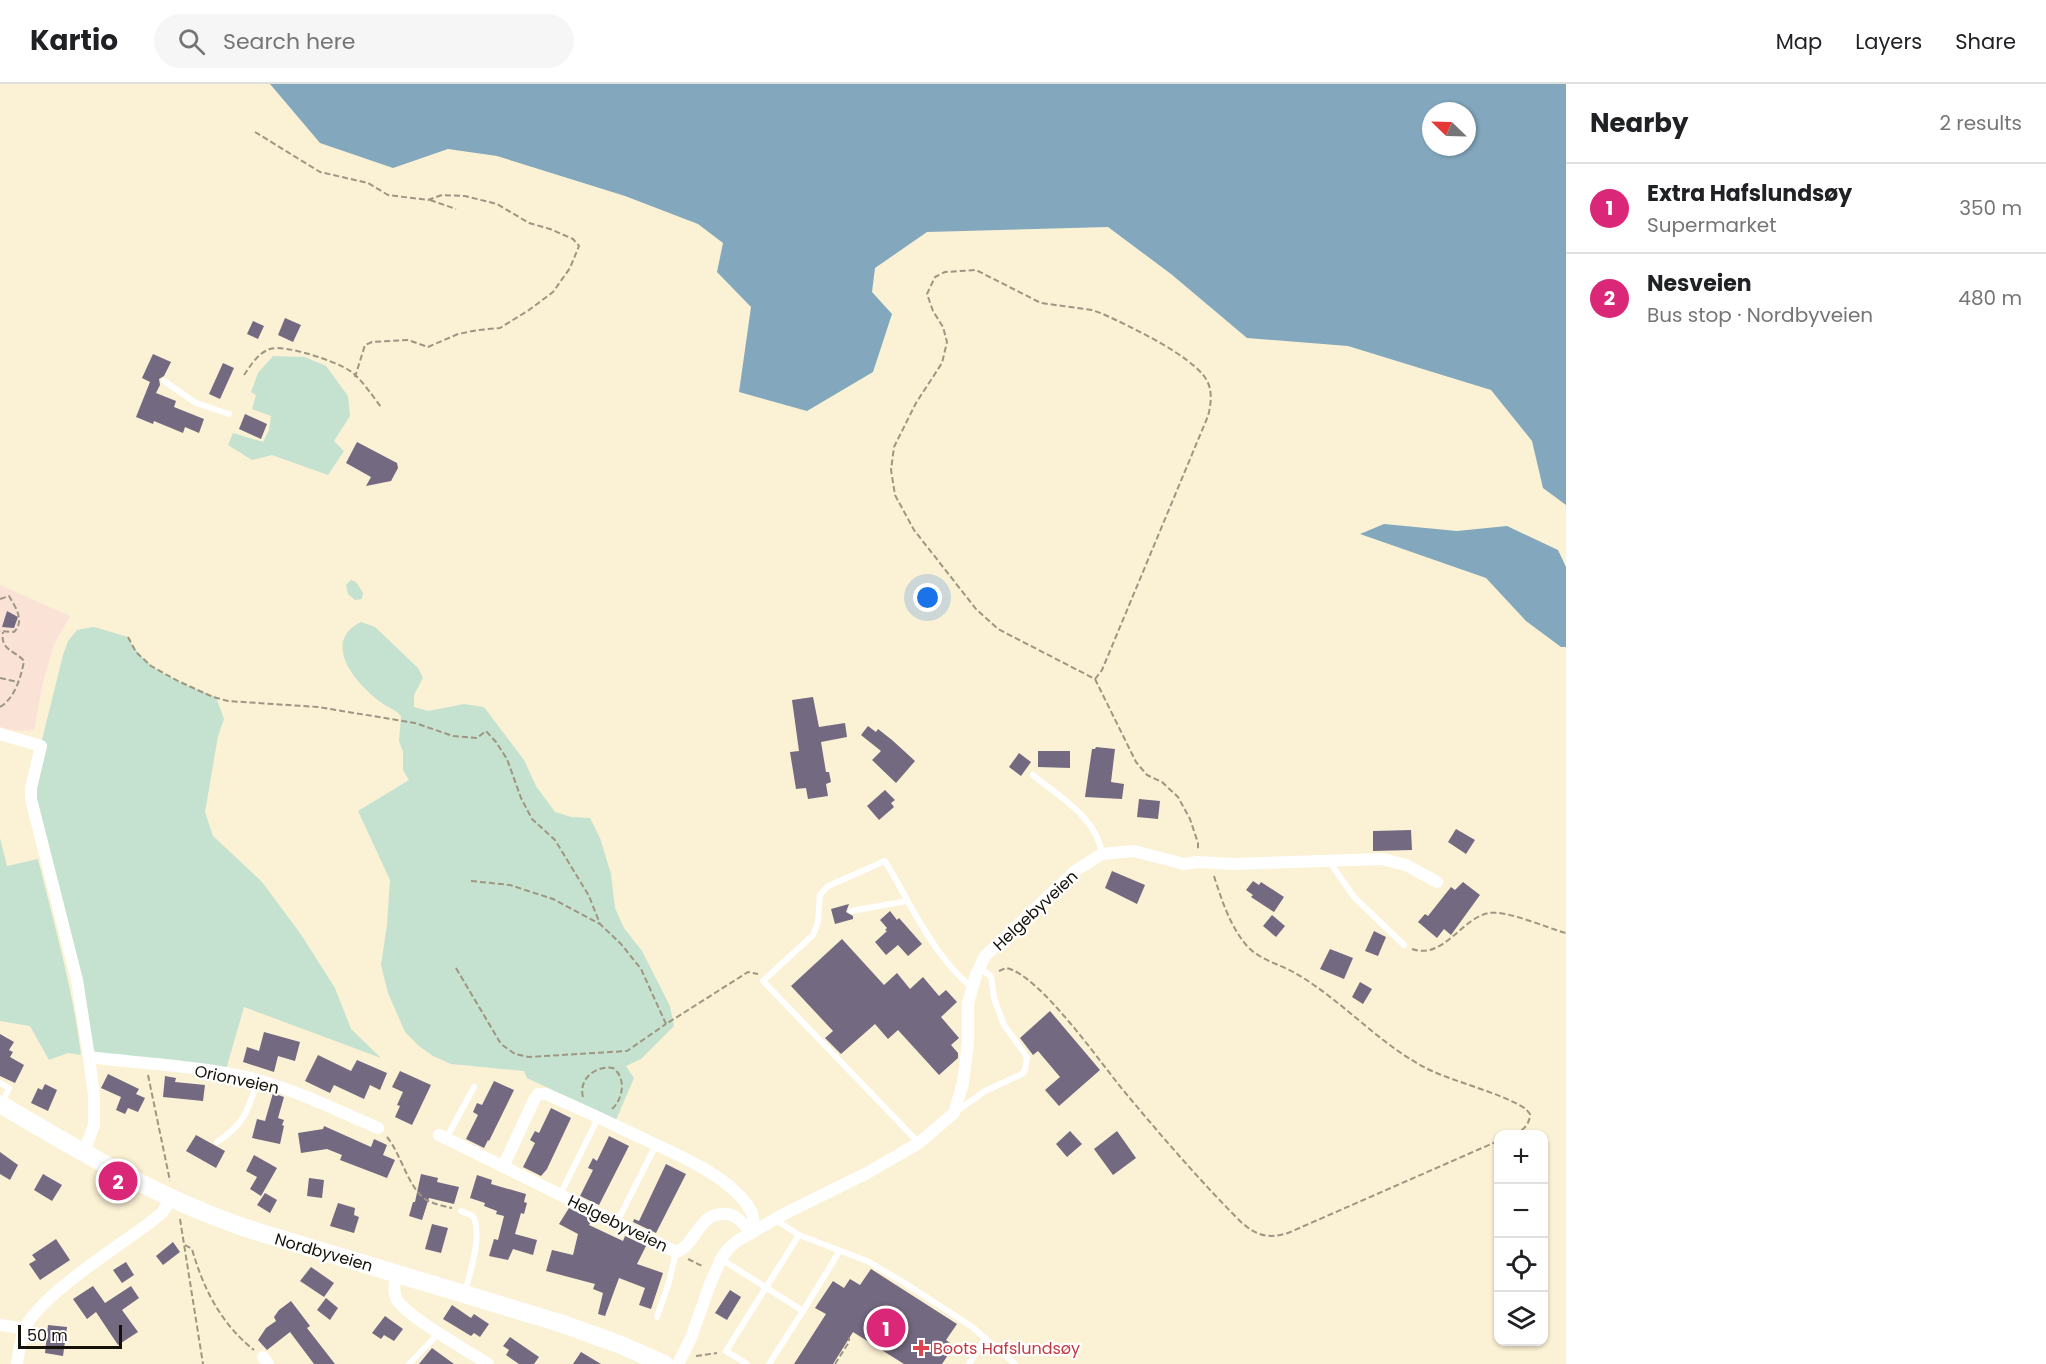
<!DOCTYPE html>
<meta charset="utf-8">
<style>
body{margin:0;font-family:Poppins,sans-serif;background:#f6f6f6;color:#202124}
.controls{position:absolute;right:18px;bottom:18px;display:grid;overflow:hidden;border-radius:12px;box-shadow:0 2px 4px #0004}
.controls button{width:54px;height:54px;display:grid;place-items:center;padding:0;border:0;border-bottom:2px solid #e0e0e0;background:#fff;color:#202124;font:30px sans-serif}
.compass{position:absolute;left:1422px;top:18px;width:54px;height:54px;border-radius:50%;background:#fff;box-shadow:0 2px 4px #0004;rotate:293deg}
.scale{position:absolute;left:18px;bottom:15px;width:104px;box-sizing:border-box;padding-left:6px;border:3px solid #141108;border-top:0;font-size:16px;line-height:21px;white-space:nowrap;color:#141108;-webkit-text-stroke:4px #fff;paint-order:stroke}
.you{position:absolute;left:928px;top:514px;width:21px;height:21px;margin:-15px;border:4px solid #fff;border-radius:50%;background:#1a73e8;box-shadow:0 0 0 9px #1a73e833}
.badge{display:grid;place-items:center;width:39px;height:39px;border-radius:50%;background:#db2777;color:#fff;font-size:20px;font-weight:700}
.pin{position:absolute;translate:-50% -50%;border:3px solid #fff;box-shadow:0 2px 6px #0006}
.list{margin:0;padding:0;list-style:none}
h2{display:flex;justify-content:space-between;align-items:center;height:78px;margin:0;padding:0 24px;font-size:26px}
h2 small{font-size:20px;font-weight:400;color:#757577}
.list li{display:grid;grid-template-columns:39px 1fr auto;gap:18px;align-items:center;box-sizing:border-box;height:90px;padding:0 24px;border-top:2px solid #e0e0e0}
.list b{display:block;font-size:22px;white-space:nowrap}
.list p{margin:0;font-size:20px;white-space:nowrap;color:#757577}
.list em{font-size:20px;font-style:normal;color:#757577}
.icon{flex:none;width:33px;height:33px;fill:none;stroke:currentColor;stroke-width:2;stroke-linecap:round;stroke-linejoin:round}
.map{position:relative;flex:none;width:1566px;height:1280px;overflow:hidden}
header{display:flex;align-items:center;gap:36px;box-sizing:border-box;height:84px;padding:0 30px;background:#fff;border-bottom:2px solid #e0e0e0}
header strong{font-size:28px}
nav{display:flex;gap:33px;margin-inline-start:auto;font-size:21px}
.search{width:420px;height:54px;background:#f6f6f6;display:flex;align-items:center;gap:15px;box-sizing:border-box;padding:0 21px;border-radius:33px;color:#757577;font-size:22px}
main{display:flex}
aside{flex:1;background:#fff}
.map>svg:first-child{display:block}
.education{fill:#fae2d7}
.green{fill:#c4e2cf}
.water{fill:#83a8be;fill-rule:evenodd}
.building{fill:#736980}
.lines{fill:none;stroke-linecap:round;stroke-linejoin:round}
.path{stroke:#9e9682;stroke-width:2;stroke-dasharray:6 3;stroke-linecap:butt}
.service{stroke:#fff;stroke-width:6}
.minor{stroke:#fff;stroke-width:12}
.primary{stroke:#fff;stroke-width:18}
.health-dot{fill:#e0444e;stroke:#fff;stroke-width:2}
.labels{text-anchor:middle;stroke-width:4.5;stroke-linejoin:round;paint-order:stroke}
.street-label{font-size:16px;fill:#141108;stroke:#fff}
.health-label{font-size:16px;fill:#be3a42;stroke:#fff;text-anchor:start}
</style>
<header>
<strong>Kartio</strong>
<div class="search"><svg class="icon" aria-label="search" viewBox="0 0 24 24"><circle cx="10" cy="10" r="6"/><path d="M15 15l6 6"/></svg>Search here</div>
<nav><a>Map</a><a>Layers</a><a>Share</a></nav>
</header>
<main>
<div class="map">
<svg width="1566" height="1280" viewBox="0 0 1566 1280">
<rect width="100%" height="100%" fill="#fbf1d5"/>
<!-- education -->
<polygon class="education" points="0,501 70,532 54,560 43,598 34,646 16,647 0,643"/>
<!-- green -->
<g class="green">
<polygon points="273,272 305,273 326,282 348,312 350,332 334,357 344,367 328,391 272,371 252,376 228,361 233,349 263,358 269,346 271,332 252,325 256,311 251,308 258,289"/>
<polygon points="351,496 356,498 363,509 362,515 355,516 348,510 346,501"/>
<path d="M361 538 375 543 418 584 423 594 414 611V623L428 627 464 620 484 623 524 676 536 702 555 728 571 733 590 734 600 754 611 790 615 824 624 844 642 867 670 922 674 942 641 975 626 982 634 994 616 1036 527 994 524 987 451 980 433 972 419 962 405 948 388 909 381 881 387 841 390 796 358 727 409 696 403 686V668L399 657 401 632C396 626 391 625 385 621 360 605 318 559 361 538Z"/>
<path d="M94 543 128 553C145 588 182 599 216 613L224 635 218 652 205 728 213 752 262 798 300 849 335 904 351 945 381 974 244 923 225 989 89 973 32 696 63 571 68 557 77 546Z"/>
<path d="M0 754 7 782 38 775C54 840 73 905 81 971L68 969 49 976 30 942 0 937Z"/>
</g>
<!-- water -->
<g class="water">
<path d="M270 0H1566V421L1543 404 1532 357 1491 306 1348 262 1247 254 1171 190 1108 143 927 148 875 184 872 208 892 230 873 288 807 327 739 308 751 223 717 188 723 159 698 140 625 112 497 72 448 65 393 84 320 59ZM1431 27H1467V63H1431Z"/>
<polygon points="1384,440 1457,447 1507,442 1558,466 1566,483 1566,563 1561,563 1526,537 1486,494 1360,450"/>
</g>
<!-- building -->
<g class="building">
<polygon points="285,234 301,241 293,258 278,251"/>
<polygon points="253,237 264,242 258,255 247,250"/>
<polygon points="153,270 171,278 164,292 159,295 160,301 156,309 176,317 174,323 204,335 199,349 185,343 183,349 154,337 153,340 136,333 150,298 142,294"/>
<polygon points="223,279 234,284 220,315 209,310"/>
<polygon points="245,330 267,340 261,355 239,345"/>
<polygon points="357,358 397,379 398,384 391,397 366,402 371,393 346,379"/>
<polygon points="7,527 18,533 14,544 2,543"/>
<polygon points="813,613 819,643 845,639 847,653 821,658 826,688 829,688 831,698 826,700 828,712 808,715 806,704 796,705 790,668 799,667 792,616"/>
<polygon points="868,642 876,648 878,645 892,656 915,677 896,699 872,676 881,667 861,651"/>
<polygon points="1096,663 1115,665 1111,698 1124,700 1122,715 1085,713 1092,665 1095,665"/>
<polygon points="1038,667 1070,667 1070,684 1038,683"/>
<polygon points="1019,669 1031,678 1021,692 1009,683"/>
<polygon points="885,706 895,716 891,719 894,723 879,736 867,722"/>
<polygon points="1139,715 1160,717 1158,735 1137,733"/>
<polygon points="1456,745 1475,756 1466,770 1448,758"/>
<polygon points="1411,746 1412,766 1373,767 1373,747"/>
<polygon points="1112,787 1145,801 1137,820 1105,804"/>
<polygon points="1253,797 1259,801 1261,798 1284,813 1274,828 1251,813 1253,811 1246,806"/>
<polygon points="1463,798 1480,811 1451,851 1444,845 1437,854 1418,838 1425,830 1428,832 1451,803 1455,806"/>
<polygon points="849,820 846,828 853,832 853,835 835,840 831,825"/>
<polygon points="890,827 897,836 899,834 922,860 908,872 898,861 886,871 875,858 887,847 885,846 887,844 880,836"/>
<polygon points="1272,831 1285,842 1276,853 1263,842"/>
<polygon points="1374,847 1386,853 1378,872 1365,867"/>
<polygon points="842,855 884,901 897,889 910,905 923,893 939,912 946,906 957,918 941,933 959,954 951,961 958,969 958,974 939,991 898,946 888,955 875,940 841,970 825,954 833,947 791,902"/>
<polygon points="1330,865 1353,874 1344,895 1320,885"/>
<polygon points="1360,898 1372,905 1363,920 1352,913"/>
<polygon points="1050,927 1100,986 1059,1022 1045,1006 1060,993 1038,967 1033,971 1020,954"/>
<polygon points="264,948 300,958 295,977 278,972 274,988 243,978 247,963 259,967"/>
<polygon points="0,950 14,958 9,966 13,968 10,973 24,981 15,999 0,992"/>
<polygon points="318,971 351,987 357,976 387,989 380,1006 370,1001 364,1015 334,1001 330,1009 305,997"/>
<polygon points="400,987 431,1001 412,1041 395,1033 400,1022 397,1021 403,1008 392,1003"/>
<polygon points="108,990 139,1005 136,1010 145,1014 138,1028 128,1024 125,1030 116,1026 121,1013 101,1004"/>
<polygon points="165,992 176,994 175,998 205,1001 203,1017 163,1013"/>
<polygon points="494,997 514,1006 489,1057 488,1056 484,1064 466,1055 478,1031 473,1028 477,1019 482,1021"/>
<polygon points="45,1000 57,1006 48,1027 31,1019 38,1004 42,1006"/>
<polygon points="273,1009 284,1013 278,1034 284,1036 282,1041 284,1042 280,1060 252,1054 257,1035 265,1037"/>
<polygon points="551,1024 571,1034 547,1085 541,1092 523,1083 535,1059 530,1056 535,1047 539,1049"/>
<polygon points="324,1042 371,1063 374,1055 387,1061 383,1071 395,1076 387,1094 340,1076 342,1071 327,1065 301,1069 298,1049 323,1045"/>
<polygon points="1070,1047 1082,1060 1067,1073 1056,1060"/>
<polygon points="1117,1047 1136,1074 1113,1091 1094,1065"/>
<polygon points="196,1051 225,1067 216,1084 186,1067"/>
<polygon points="609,1052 629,1062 599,1121 580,1112 593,1086 588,1084 593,1074 597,1077"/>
<polygon points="0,1068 18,1081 10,1096 0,1090"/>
<polygon points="254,1071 277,1084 261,1112 250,1105 257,1093 246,1087"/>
<polygon points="666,1080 686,1090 656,1149 633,1138 634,1135 639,1137"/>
<polygon points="43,1090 62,1101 52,1117 34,1106"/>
<polygon points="421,1090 438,1094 437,1098 459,1103 454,1120 429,1114 422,1136 409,1132 413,1118 415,1118"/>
<polygon points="477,1091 492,1096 491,1100 526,1110 524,1118 527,1119 524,1130 521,1129 515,1150 537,1156 533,1171 513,1165 508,1176 489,1172 494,1155 498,1156 504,1132 496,1130 497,1127 484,1122 485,1119 470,1114"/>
<polygon points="309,1094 324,1096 322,1114 307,1112"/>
<polygon points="265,1109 277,1116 270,1129 257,1121"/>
<polygon points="338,1119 355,1124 354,1131 359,1133 354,1149 330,1142"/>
<polygon points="569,1124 592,1136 589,1141 623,1157 625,1152 646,1162 637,1180 663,1189 651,1225 639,1221 645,1204 619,1194 605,1232 598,1230 603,1209 593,1205 595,1200 546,1187 552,1166 573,1171 578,1150 559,1140"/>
<polygon points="432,1140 448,1144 441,1169 425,1165"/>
<polygon points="56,1155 70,1176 40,1196 29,1180 36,1176 32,1171"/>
<polygon points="173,1158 180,1168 163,1181 156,1172"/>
<polygon points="126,1178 134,1191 122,1199 113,1186"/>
<polygon points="311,1183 334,1199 324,1213 300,1197"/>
<polygon points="871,1185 957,1240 946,1256 954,1262 942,1280 904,1280 853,1248 833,1280 794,1280 826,1230 815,1224 833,1197 844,1204 850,1195 860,1201"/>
<polygon points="93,1202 105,1219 131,1202 139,1214 122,1226 138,1248 118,1261 96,1228 87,1235 73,1215"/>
<polygon points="730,1206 741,1213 727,1236 715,1229"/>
<polygon points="326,1214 338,1224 330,1236 317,1226"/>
<polygon points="291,1217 310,1242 307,1244 335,1280 314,1280 290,1248 267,1266 258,1256 266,1244 276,1237 274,1233 279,1226"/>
<polygon points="452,1221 471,1234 474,1230 489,1240 480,1253 474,1249 471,1252 443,1235"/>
<polygon points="385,1232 403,1245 394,1257 384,1251 381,1255 372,1249"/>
<polygon points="48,1241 67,1243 63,1272 45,1269"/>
<polygon points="510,1253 539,1273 534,1280 519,1280 506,1271 509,1266 503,1262"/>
<polygon points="432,1264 454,1280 419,1280"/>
<polygon points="581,1268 601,1280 573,1280"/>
</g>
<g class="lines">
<!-- path -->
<g class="path">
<polyline points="255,48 320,88 368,99 388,111 428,116 442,111 465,112 497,120 529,139 550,145 573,155 579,162 570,184 553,208 529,226 500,244 478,246 458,250 428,263 408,256 372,258 365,261 355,293"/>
<polyline points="430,116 456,125"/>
<path d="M244 291C251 281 258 269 270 265 285 260 334 277 347 285 361 293 372 312 382 324"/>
<path d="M0 515 9 512C16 524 25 537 14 548L0 547"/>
<polyline points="128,553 136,568 151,582 178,597 213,613 228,617 318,623 415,639 453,652 477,654 486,647 496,658 507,675 521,714 532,735 555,756 589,812 600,840 621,860 641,885 666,940 748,888 758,890"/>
<polyline points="0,594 18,598"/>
<path d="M1095 595 1102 586 1208 332C1211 321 1213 306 1206 295 1191 271 1129 242 1103 230L1092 226 1041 219 976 186 945 188 935 193 927 210 933 227 943 243 947 258 942 279 916 319 894 363 891 386 895 411 914 446 976 525 998 545 1095 595 1136 678 1147 691 1162 698 1178 713 1190 735 1198 759V766"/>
<path d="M0 623C15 614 21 593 24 577 15 566 0 567 3 548"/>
<path d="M1214 792C1222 817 1230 842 1247 862 1260 876 1279 880 1295 889 1344 917 1381 963 1432 987 1461 1000 1501 1009 1526 1025L1530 1030C1530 1040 1523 1047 1514 1050"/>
<polyline points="471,797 510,801 553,815 600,840"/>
<path d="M1412 865C1444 876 1461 834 1489 829 1507 826 1547 844 1566 849"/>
<polyline points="456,884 501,960 515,970 529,973 627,967 666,940"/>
<path d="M999 887 1006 884C1040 890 1103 983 1128 1012 1164 1055 1201 1098 1241 1138 1257 1152 1268 1155 1288 1149L1498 1057"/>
<polyline points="148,991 170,1097"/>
<path d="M583 1013C578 995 596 981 613 984 627 994 623 1016 611 1026"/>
<path d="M387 1053C401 1070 408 1103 425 1115 433 1120 443 1122 452 1124"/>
<polyline points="180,1135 203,1280"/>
<path d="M185 1161 192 1165C203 1204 221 1240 254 1266"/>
<polyline points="688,1175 704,1183"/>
<polyline points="696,1272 717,1269"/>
<polyline points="835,1280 849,1258 849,1254"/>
</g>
<!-- service -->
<g class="service">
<polyline points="164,297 196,319 229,330"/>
<path d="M1033 691C1059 713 1097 733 1102 770"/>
<polyline points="1329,777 1354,813 1404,861"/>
<polyline points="851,827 907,817"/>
<polyline points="0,999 9,1004 2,1020"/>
<polyline points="957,1027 985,1007 1022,990 1025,986 1027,973 1004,941 994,914 991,892 979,884"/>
<polyline points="446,1055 474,1003"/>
<path d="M217 1058C245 1040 248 1026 258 996"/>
<path d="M919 1059 763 897 813 851 818 838 820 811 828 802 885 777C911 820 932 870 971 903"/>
<polyline points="560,1111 598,1034"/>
<path d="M461 1127 473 1132C483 1150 470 1189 465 1208"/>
<polyline points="774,1135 799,1151"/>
<polyline points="617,1138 656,1061"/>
<polyline points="721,1175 803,1227 839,1168"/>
<polyline points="657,1233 669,1198 676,1168"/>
<polyline points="409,1280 439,1249"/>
<polyline points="747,1280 726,1267 799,1151 867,1177 903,1198 971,1242 1015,1280"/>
<polyline points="769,1280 803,1227"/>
<polyline points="969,1280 985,1254"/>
</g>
<!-- minor -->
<g class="minor">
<polyline points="0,650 41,662 31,704 31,715 77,896 89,973 94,1012 94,1041 84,1068"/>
<path d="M89 973C144 980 205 982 258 996 300 1008 339 1027 378 1044"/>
<path d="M439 1051 676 1168C695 1162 698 1131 721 1130 735 1128 743 1139 751 1149"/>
<path d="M503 1083 534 1016 538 1010H546C574 1022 602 1035 629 1048 666 1066 731 1090 751 1127 755 1135 753 1141 751 1149"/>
<path d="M397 1189C395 1197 392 1207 397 1216 409 1234 467 1266 488 1280"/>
<polyline points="0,1241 25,1245"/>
<polyline points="263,1273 268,1280"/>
<path d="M17 1280C19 1268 20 1255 25 1244 41 1211 117 1163 148 1140L162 1129 171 1115"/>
<polyline points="678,1280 691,1254 710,1200 721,1175 728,1165 737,1157 784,1130 867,1089 919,1059 954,1029 963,999 968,959 968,919 976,891 985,872 1075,787 1102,770 1134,767 1184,780 1197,778 1232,780 1382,775 1406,781 1437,798"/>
</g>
<!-- primary -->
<path class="primary" d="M0 1020C82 1068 164 1118 255 1147L560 1239 621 1261 664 1280"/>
</g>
<!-- markers -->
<path class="health-dot" d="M918 1255h6v6h6v6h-6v6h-6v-6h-6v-6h6z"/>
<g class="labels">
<!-- street labels -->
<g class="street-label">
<text transform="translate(1035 826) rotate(-43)" y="6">Helgebyveien</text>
<text transform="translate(237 995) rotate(12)" y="6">Orionveien</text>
<text transform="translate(618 1139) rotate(26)" y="6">Helgebyveien</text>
<text transform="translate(324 1168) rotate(16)" y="6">Nordbyveien</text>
</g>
<!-- health labels -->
<g class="health-label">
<text x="933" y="1270">Boots Hafslundsøy</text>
</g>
</g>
</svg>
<div class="controls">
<button>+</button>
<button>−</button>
<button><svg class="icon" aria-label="locate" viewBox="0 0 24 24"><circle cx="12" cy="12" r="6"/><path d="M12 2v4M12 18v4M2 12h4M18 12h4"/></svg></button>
<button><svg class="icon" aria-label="layers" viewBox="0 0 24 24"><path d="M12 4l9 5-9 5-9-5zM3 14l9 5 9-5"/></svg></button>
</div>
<svg class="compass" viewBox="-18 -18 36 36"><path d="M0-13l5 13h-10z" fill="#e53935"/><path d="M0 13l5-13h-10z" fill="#757577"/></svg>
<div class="scale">50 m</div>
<div class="you"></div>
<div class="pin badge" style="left:886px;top:1244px">1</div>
<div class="pin badge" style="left:118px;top:1097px">2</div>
</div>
<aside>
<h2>Nearby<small>2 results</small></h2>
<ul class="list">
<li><span class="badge">1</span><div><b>Extra Hafslundsøy</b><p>Supermarket</p></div><em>350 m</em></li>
<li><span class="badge">2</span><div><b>Nesveien</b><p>Bus stop · Nordbyveien</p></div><em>480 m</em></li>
</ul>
</aside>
</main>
